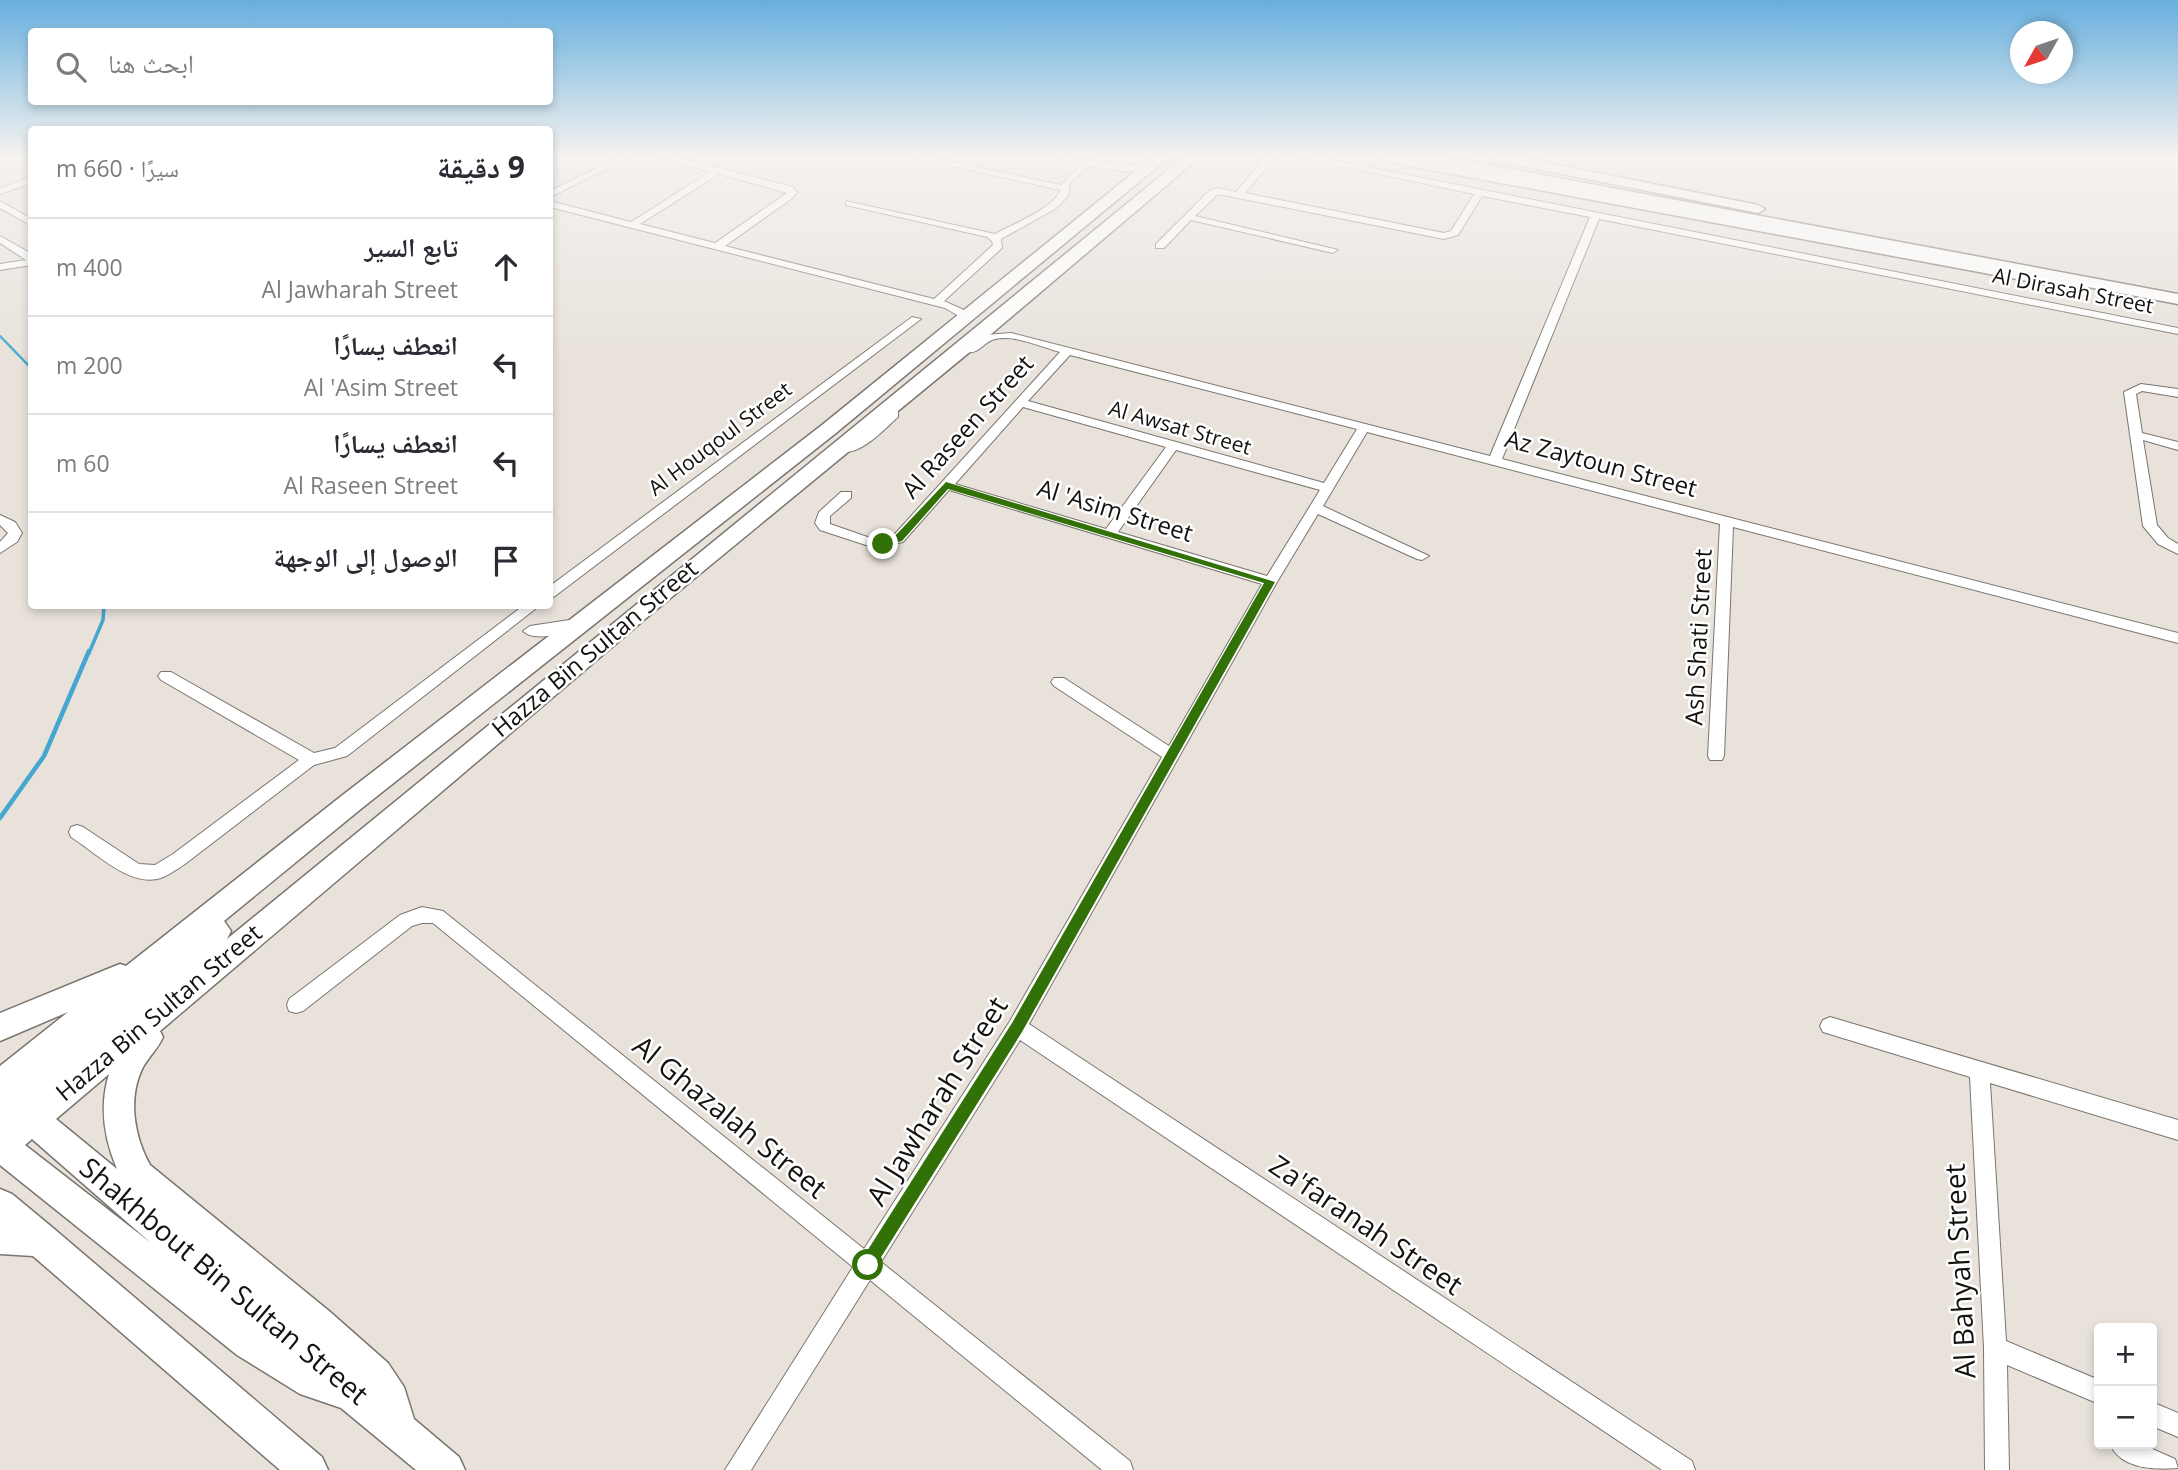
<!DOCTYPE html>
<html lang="ar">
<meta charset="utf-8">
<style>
body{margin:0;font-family:"Open Sans","Noto Naskh Arabic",sans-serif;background:#f2f2f3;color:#2b2b33;direction:rtl}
.controls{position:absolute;right:21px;bottom:21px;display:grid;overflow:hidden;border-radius:7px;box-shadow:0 4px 10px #0003}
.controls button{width:63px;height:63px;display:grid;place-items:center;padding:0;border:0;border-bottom:2px solid #e1e1e2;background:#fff;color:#2b2b33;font:35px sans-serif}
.compass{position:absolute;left:2010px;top:21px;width:63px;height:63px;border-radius:50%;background:#fff;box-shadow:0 4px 10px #0003;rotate:230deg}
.stop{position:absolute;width:21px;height:21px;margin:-16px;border:5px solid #327107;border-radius:50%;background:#fff}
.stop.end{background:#327107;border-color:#fff;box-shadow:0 2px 7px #0008}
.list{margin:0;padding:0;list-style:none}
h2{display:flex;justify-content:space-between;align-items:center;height:91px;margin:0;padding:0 28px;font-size:30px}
h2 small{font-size:23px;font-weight:400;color:#7c7c81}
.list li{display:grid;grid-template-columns:46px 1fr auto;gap:21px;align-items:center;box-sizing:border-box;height:98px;padding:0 28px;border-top:2px solid #e1e1e2}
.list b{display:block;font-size:26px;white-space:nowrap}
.list p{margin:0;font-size:23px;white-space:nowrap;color:#7c7c81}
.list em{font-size:23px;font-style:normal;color:#7c7c81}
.icon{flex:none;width:38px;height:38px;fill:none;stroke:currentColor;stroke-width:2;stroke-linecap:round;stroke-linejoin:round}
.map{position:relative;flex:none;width:2178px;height:1470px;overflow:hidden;direction:ltr}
.search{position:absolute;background:#fff;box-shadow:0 4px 10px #0003;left:28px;top:28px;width:525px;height:77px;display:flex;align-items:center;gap:18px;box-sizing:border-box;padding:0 24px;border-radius:7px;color:#7c7c81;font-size:26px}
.panel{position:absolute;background:#fff;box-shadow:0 4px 10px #0003;left:28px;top:126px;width:525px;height:483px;border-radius:7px;direction:rtl}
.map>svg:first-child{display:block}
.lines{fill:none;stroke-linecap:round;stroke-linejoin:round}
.stream-far2{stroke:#45a7d0;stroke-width:2.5}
.stream-far1{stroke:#45a7d0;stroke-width:3.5}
.stream{stroke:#45a7d0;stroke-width:4.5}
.minor-casing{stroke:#7a756f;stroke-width:2}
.primary-casing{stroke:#7a756f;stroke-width:3}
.trunk-casing{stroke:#7a756f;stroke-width:3}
.minor{fill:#fff;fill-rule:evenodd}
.primary{fill:#fff;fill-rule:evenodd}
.trunk{fill:#fff;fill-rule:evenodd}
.route{fill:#327107}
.labels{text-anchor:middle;stroke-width:5;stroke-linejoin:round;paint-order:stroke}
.far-street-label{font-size:21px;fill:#13120f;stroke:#fff}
.street-label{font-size:24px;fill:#13120f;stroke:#fff}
.near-street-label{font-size:28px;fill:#13120f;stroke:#fff}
</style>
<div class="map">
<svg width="2178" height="1470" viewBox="0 0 2178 1470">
<rect width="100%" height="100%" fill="#e8e2db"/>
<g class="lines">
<!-- stream-far2 -->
<polyline class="stream-far2" points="0,336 32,369"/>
<!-- stream-far1 -->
<polyline class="stream-far1" points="89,653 103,620 104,606"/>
<!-- stream -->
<polyline class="stream" points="0,818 44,756 89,651"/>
<!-- minor casing -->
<g class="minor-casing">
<g id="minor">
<polygon points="619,157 631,157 550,197 550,191"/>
<path d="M660 157H676L793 187 797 193 791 199 725 246 934 299 993 245 992 241 987 237 846 205V201L995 234C1011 225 1055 208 1060 190L912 157H930L1061 185 1081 164 1056 157C1089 157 1118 170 1152 162L1157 165 1129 172 1089 166 1070 183 1068 196 1055 209 1001 239 1002 248 944 301 966 311 970 320 965 323 961 322 957 315 945 308 550 207V201L631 222 710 172ZM719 174 787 193 715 243 640 224Z"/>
<path d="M1266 157H1275L1245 193 1444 233 1451 231 1474 194 1298 157H1317L2178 328V334L1599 219 1502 459 2178 633V643L1733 527 1724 756 1722 760H1710L1708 756 1720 524 1367 432 1323 506 1429 556 1422 560 1417 559 1318 514 1277 582 1029 1024 1692 1461 1695 1470H1662L1020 1040 881 1262 1130 1461 1133 1470H1102L870 1280 751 1470H725L853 1267 433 923H422L412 926 303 1011 296 1013 289 1011 287 1005 289 999 400 915 422 907 443 911 864 1249 1010 1021 1162 757 1054 686 1051 682 1054 678H1064L1169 746 1262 584 949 490 903 542 875 548 820 530 815 523 819 512 841 492H851V498L830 516V524L876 540 893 536 1060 352C1041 347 1012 333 992 340 982 344 979 354 967 352V348L985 335 1011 333 1490 456 1590 217 1482 196 1458 235 1444 239 1218 194 1195 216 1338 250 1333 253 1191 220 1164 248H1156V244L1210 190 1218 188 1236 192ZM1070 355 1357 429 1324 483 1028 401ZM1023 407 1166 447 1106 529 955 484ZM1176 450 1320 490 1267 576 1118 532Z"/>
<polygon points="32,177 32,183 0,194 0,188"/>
<polygon points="0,201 32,219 32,226 0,208"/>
<polygon points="0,236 32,254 32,265 0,270 0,264 26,260 0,243"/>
<polygon points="912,317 921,319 555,596 550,598 550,586"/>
<polygon points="2141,384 2178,389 2178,397 2142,391 2136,394 2142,433 2178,442 2178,450 2143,440 2157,525 2168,538 2178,544 2178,554 2158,544 2143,526 2124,392"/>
<path d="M894 410 898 411V417C883 430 862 455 840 452V446L858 438Z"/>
<polygon points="0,515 15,522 22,533 17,542 0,553 0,542 8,533 0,525"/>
<path d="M523 606H539L347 756 314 765 185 864C177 869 169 875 161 878 130 888 95 852 71 837L69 832 71 827 77 825 83 827 139 864 155 865 173 854 299 760 161 680 158 676 161 672H171L314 753 335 748Z"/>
<path d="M576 619 581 621 583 624 581 627C566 632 535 643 523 631L530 626Z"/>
<polygon points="1830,1017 2178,1120 2178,1140 1990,1083 2006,1341 2099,1380 2099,1404 2007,1365 2009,1470 1985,1470 1984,1348 1970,1077 1823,1032 1820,1026 1823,1020"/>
<polygon points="2152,1402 2178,1413 2178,1437 2152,1426"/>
<path d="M2110 1444H2141L2175 1459 2178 1468C2155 1470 2120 1469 2110 1444Z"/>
</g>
</g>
<!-- primary casing -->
<g class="primary-casing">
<g id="primary">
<path d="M1153 157H1169L836 433 362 808 224 921 231 931 227 939 1184 157H1200L977 346 645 619 160 1031 163 1037C158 1049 148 1057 142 1069 128 1099 134 1136 150 1165L329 1311 388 1363 404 1387 414 1419 459 1457 465 1470H416L341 1408 300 1394 237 1355 0 1165V1066L68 1012 0 1041V1013L110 968 120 964 126 966 344 794 822 425ZM109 1074C99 1107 104 1138 117 1169L56 1119ZM32 1139 151 1243 25 1145Z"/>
<polygon points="1376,157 1407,157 2081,281 2089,286 2081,291 1383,161"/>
<polygon points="1489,157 1519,157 1758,205 1765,209 1758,213 1496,161"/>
<polygon points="0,1189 12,1194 53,1228 322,1457 328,1470 280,1470 33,1256 0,1254"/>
</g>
</g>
<!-- trunk casing -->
<g class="trunk-casing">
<polygon id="trunk" points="1415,157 1446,157 2178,294 2178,304 1422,161"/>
</g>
<!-- minor -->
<use href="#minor" class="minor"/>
<!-- primary -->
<use href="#primary" class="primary"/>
<!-- trunk -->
<use href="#trunk" class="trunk"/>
</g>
<!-- sky -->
<linearGradient id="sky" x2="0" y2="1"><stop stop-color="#67afde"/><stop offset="0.43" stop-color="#f5f2ef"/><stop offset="1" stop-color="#f5f2ef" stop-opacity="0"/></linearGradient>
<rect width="2178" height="363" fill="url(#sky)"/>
<!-- route -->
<polygon class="route" points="946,482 1275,582 1022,1032 873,1270 868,1272 862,1270 860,1265 862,1259 1012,1023 1264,583 948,489 902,541 880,546 880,542 895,536"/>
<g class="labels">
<!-- far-street labels -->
<g class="far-street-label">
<text transform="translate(2073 291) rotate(11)" y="7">Al Dirasah Street</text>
<text transform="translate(1180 428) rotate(16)" y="7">Al Awsat Street</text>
<text transform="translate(720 439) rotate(-37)" y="7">Al Houqoul Street</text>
</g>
<!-- street labels -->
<g class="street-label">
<text transform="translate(968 427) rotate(-48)" y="8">Al Raseen Street</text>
<text transform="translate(1601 464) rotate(15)" y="8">Az Zaytoun Street</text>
<text transform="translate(1115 511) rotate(17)" y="8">Al 'Asim Street</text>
<text transform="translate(1699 637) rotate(-87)" y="8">Ash Shati Street</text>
<text transform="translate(595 649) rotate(-40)" y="8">Hazza Bin Sultan Street</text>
<text transform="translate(159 1013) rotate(-40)" y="8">Hazza Bin Sultan Street</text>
</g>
<!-- near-street labels -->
<g class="near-street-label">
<text transform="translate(937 1101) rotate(-58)" y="10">Al Jawharah Street</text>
<text transform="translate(730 1117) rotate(39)" y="10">Al Ghazalah Street</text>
<text transform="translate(1366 1225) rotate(34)" y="10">Za'faranah Street</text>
<text transform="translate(1960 1271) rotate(-93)" y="10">Al Bahyah Street</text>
<text transform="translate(224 1281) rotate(40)" y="10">Shakhbout Bin Sultan Street</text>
</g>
</g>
</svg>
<div class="controls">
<button>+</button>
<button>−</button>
</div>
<svg class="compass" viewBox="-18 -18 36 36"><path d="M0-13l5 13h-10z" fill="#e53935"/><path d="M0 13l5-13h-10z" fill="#7c7c81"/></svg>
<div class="stop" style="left:868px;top:1265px"></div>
<div class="stop end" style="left:883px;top:544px"></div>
<div class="search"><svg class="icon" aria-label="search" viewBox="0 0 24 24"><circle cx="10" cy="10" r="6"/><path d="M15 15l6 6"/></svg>ابحث هنا</div>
<section class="panel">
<h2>9 دقيقة<small>سيرًا · 660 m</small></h2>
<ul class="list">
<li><svg class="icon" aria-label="ahead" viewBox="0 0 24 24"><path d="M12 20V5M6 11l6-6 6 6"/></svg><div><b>تابع السير</b><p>Al Jawharah Street</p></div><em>400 m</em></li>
<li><svg class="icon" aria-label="left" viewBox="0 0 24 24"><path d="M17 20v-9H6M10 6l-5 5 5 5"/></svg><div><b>انعطف يسارًا</b><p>Al 'Asim Street</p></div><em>200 m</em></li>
<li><svg class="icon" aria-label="left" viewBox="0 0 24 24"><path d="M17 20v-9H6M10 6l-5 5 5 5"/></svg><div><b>انعطف يسارًا</b><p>Al Raseen Street</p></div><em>60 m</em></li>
<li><svg class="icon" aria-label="arrive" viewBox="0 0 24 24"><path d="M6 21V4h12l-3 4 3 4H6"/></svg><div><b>الوصول إلى الوجهة</b></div></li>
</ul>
</section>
</div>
